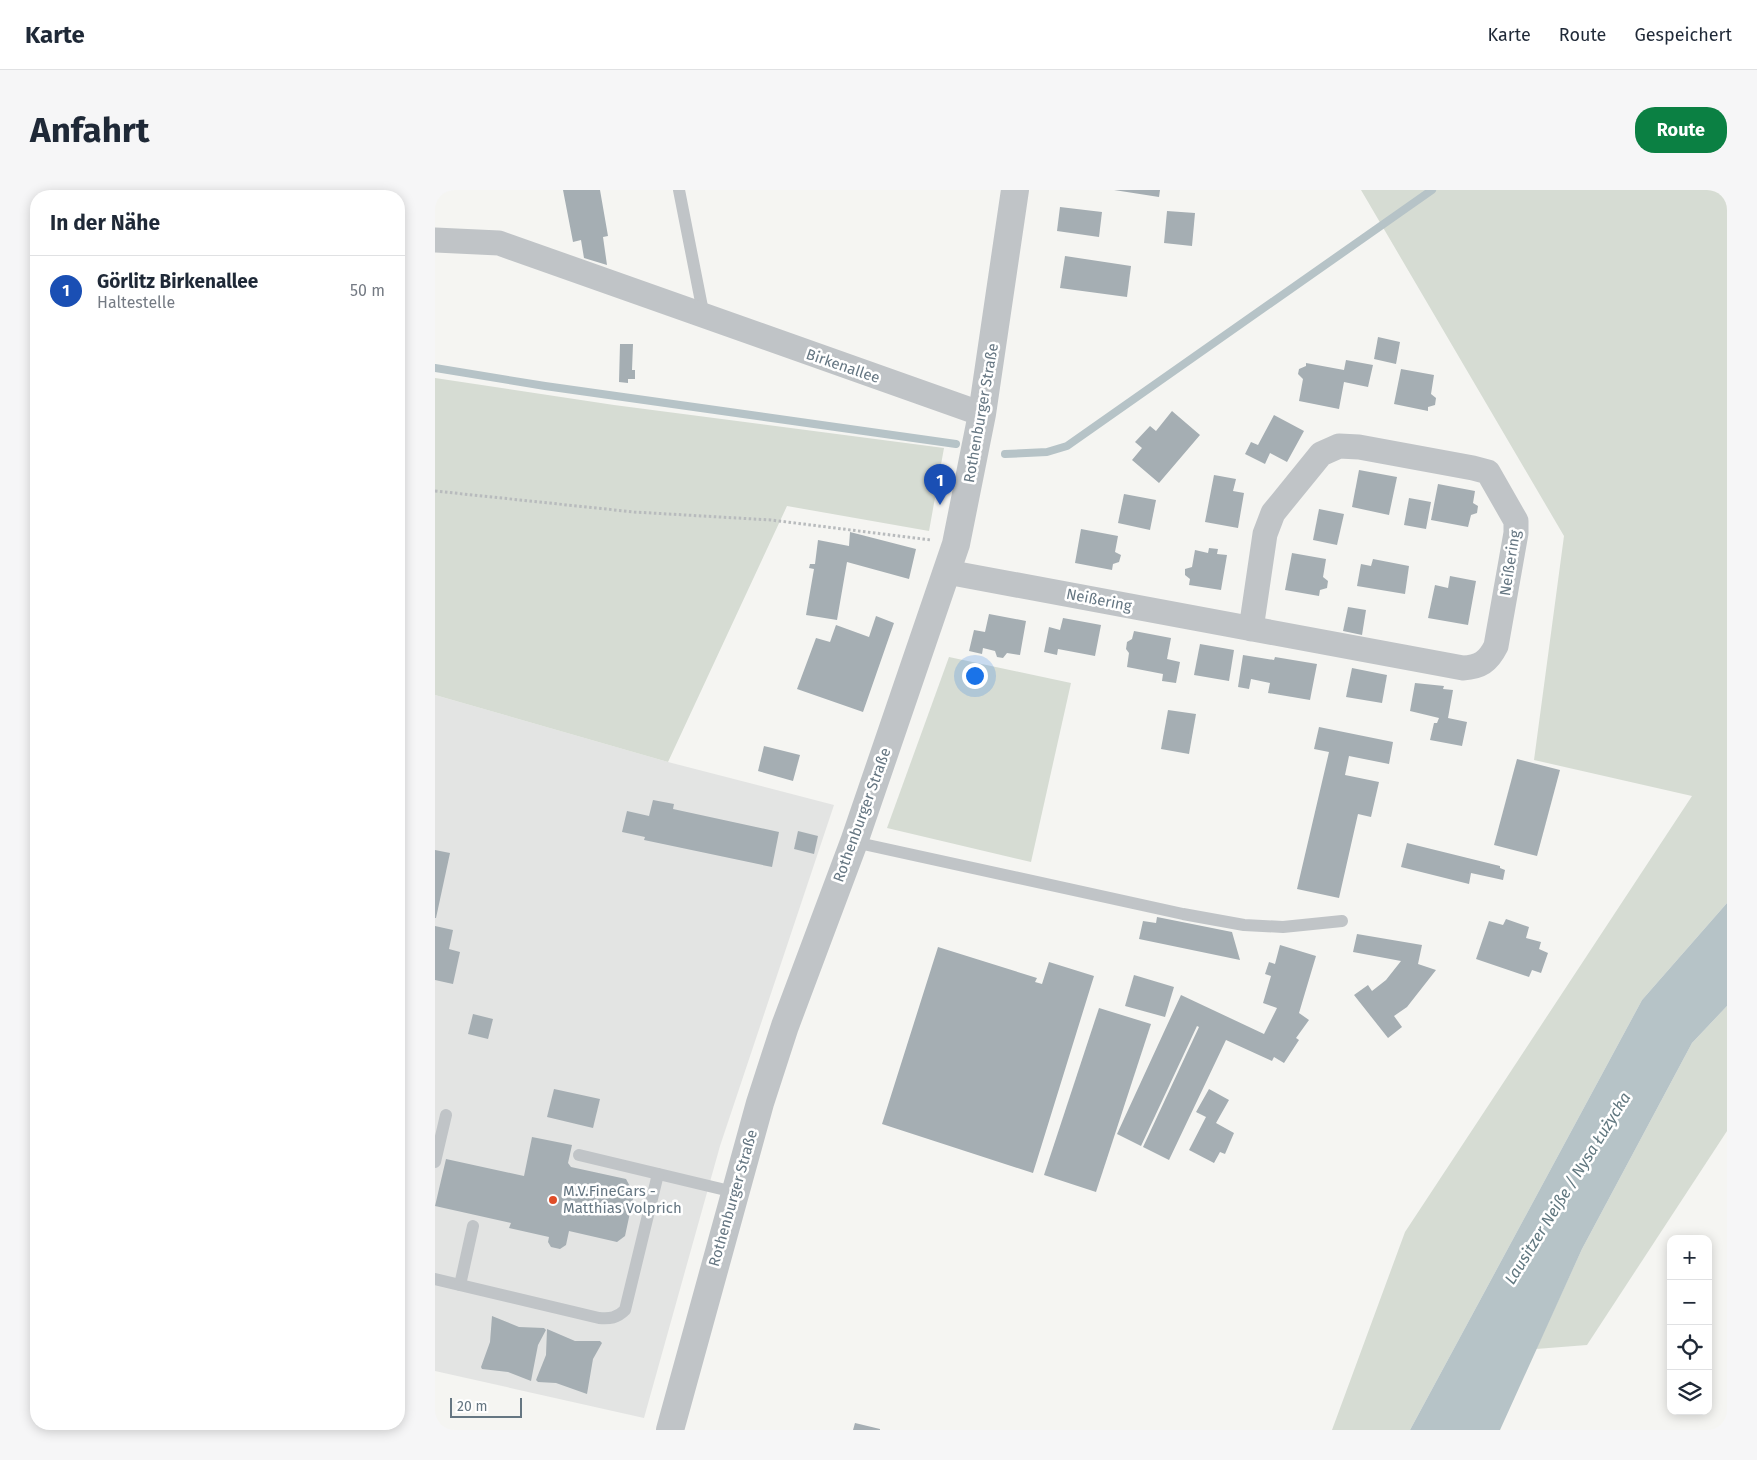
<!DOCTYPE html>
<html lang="de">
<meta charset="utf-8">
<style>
body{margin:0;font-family:"Fira Sans",sans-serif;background:#f6f6f7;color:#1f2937}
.controls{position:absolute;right:15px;bottom:15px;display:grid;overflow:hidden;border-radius:10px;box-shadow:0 2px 12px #0003}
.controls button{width:45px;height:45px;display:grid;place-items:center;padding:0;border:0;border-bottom:1px solid #e0e1e3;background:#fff;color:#1f2937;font:25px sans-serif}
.scale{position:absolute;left:15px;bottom:12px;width:72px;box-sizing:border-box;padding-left:5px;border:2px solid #657682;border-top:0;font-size:14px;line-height:18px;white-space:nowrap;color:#657682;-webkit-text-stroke:4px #fff;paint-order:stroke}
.you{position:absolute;left:539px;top:485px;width:18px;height:18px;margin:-12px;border:4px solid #fff;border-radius:50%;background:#1a73e8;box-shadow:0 0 0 8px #1a73e833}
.badge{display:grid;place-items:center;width:32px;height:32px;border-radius:50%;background:#0b8043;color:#fff;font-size:16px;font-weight:700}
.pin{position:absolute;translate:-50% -41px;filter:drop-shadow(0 1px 2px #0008)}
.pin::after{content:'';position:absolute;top:26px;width:18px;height:15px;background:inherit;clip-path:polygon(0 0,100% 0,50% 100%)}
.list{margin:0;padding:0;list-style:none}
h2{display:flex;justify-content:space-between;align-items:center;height:65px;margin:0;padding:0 20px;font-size:21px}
h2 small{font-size:16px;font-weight:400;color:#747a83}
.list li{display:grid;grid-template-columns:32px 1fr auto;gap:15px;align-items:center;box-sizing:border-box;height:70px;padding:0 20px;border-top:1px solid #e0e1e3}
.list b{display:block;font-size:19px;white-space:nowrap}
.list p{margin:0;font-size:16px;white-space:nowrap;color:#747a83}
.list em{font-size:16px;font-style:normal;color:#747a83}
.icon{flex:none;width:28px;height:28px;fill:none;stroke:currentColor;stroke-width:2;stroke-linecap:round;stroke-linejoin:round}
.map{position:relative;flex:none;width:1292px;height:1240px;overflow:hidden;border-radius:20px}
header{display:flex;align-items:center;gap:30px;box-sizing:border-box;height:70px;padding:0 25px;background:#fff;border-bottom:1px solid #e0e1e3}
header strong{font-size:24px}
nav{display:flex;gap:28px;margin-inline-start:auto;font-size:18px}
.intro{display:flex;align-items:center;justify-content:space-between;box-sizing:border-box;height:120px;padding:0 30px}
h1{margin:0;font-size:35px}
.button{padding:12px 22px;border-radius:20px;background:#0b8043;color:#fff;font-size:18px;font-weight:700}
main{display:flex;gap:30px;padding:0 30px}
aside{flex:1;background:#fff;border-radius:20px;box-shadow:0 2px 12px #0003}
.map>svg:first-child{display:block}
.built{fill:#e3e4e3}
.green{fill:#d6dcd3}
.water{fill:#b6c3c7}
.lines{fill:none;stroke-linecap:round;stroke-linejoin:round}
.stream{stroke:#b6c3c7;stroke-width:8}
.building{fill:#a5aeb3}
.path{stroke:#b8bbbd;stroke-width:3;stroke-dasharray:2.5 2.5;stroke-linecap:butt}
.service{stroke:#c0c4c7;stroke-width:12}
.minor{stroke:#c0c4c7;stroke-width:25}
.tertiary{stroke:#c0c4c7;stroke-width:28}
.poi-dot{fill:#df4d28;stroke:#fff;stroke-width:2}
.labels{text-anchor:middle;stroke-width:5;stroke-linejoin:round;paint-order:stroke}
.street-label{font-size:15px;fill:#657682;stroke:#fff}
.poi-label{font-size:15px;fill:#657682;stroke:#fff;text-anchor:start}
.water-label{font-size:16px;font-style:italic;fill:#60777f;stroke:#fff}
</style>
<header>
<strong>Karte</strong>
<nav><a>Karte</a><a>Route</a><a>Gespeichert</a></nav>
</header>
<div class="intro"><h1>Anfahrt</h1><a class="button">Route</a></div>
<main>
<aside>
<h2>In der Nähe<small></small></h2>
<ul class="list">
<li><span class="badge" style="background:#1a4fb4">1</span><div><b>Görlitz Birkenallee</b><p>Haltestelle</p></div><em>50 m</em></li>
</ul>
</aside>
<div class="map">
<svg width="1292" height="1240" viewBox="0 0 1292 1240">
<rect width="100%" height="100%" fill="#f5f5f2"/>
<!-- built -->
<polygon class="built" points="0,505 233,572 399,615 285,956 209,1228 0,1181"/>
<!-- green -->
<g class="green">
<polygon points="926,0 1292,0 1292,713 1207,810 975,1240 897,1240 970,1042 1257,606 1099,570 1129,346"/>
<polygon points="0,188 179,215 509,258 494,341 352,316 233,572 0,505"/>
<polygon points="514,467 636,493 596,672 452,638"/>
<polygon points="1292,816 1292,941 1152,1155 1101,1159 1147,1059 1257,853"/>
</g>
<!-- water -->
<polygon class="water" points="1292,713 1292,816 1257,853 1147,1059 1065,1240 975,1240 1207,810"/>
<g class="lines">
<!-- stream -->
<g class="stream">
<polyline points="0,178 110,196 521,254"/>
<polyline points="570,264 612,262 632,256 997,0"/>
</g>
</g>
<!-- building -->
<g class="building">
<polygon points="128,0 165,0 173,46 168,47 172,75 149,68 146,50 138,52"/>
<polygon points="679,0 725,0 724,7"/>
<polygon points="625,17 667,22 664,47 622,41"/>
<polygon points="732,21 760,23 757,56 729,53"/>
<polygon points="630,66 696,76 692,107 625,98"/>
<polygon points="943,147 965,152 961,174 939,169"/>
<polygon points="185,154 198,154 197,180 200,180 200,189 193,189 193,193 184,192"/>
<polygon points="911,170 938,175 933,197 909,192 904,219 864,211 868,189 863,184 864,179 871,176 871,173 909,180"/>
<polygon points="966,179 999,185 996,204 1001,208 1000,215 993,217 993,221 959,214"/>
<polygon points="737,221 765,245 724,293 697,270 707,258 700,252 715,236 721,241"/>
<polygon points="839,225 869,241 852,272 835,263 830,274 810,264 816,252 823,255"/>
<polygon points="924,280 962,287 954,325 917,317"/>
<polygon points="779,285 801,289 798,301 809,303 803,338 770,332"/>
<polygon points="1003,294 1040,301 1038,313 1043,316 1042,323 1036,325 1033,337 996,330"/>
<polygon points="689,304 721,310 715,340 683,333"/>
<polygon points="974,308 996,312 991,339 969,335"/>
<polygon points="884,319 909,324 902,355 878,350"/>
<polygon points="646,339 683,346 680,362 686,365 684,372 678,374 677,380 640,373"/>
<polygon points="415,342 481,359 474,389 412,372 402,430 371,425 379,379 374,378 375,374 380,374 383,350 414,356"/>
<polygon points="774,358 783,359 782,364 792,365 786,400 754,395 755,389 750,385 750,379 757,377 760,360 773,363"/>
<polygon points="857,363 891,369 888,387 893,391 892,398 885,400 884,406 850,400"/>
<polygon points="938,369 974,376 970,404 922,396 926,374 936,376"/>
<polygon points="1015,386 1041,391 1033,435 993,428 1000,395 1013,398"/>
<polygon points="913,417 931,420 927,445 908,441"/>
<polygon points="554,424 591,431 585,465 572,463 568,468 562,467 560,461 548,458 547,464 534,461 539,440 550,442"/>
<polygon points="441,426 459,433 428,522 362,499 381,448 395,452 401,435 434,447"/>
<polygon points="628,428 666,435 660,466 623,459 622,465 609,462 614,437 625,440"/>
<polygon points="699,441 736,448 732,469 745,472 741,493 727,491 728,484 692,477 694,463 691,459 692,452 697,449"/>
<polygon points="765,454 799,460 794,491 759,485"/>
<polygon points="808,465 839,470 840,467 882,474 875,510 833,503 835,493 816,489 814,499 803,497"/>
<polygon points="917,478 952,485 947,513 911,507"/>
<polygon points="980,493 1009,496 1008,499 1018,500 1013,528 1032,532 1027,556 995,550 999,533 1002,533 1004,528 975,521"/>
<polygon points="733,520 761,524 754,564 726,559"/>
<polygon points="884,537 958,552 954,574 914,566 910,585 944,592 936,627 923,624 904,708 862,699 894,562 879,559"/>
<polygon points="329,556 365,565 358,591 323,581"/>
<polygon points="1082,569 1125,580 1102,666 1059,655"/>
<polygon points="218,610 239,614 238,619 344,642 337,677 209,650 210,647 187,642 192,621 214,626"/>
<polygon points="363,641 383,646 379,664 359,659"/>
<polygon points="972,653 1065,676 1065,678 1070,680 1068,690 1036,683 1034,694 966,677"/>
<polygon points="0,660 15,663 1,728 0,728"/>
<polygon points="722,727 797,742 805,770 704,749 708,731 721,733"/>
<polygon points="1071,729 1094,737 1091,748 1106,752 1104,759 1113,763 1106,783 1097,780 1094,787 1041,769 1054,731 1068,735"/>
<polygon points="0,736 18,740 14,759 25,762 18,794 0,790"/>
<polygon points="922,744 987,755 983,774 1001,780 972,817 959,826 967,837 953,848 919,805 933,795 937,801 951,790 966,771 918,762"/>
<polygon points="845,755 881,766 864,823 874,830 861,848 864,850 849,873 839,867 837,871 791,850 734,970 708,957 764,837 762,836 706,956 682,944 746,805 829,844 842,818 828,813 836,786 830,784 834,772 840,774"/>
<polygon points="503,757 602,788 600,792 607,794 614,772 659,786 598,983 447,934"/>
<polygon points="699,785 739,797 730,827 690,816"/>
<polygon points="664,818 716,834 661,1002 609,985"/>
<polygon points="38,824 58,829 53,849 33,844"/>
<polygon points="119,899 165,909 158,938 112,927"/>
<polygon points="774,899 794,910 781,933 799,943 790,964 785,962 779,973 754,960 771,927 761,922"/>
<polygon points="97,947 137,955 133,973 136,977 191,989 199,1004 190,1046 182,1052 134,1041 131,1055 125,1059 116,1057 113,1052 114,1047 74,1038 76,1033 0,1016 11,969 89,986"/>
<polygon points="57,1126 84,1137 109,1138 111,1140 103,1155 96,1191 73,1182 47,1179 46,1177 55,1152"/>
<polygon points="112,1139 140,1151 165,1151 167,1153 158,1169 152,1204 121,1193 103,1192 101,1190 111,1165"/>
<polygon points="420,1233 445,1239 445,1240 418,1240"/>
</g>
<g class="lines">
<!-- path -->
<polyline class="path" points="0,301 199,322 336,330 496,350"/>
<!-- service -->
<g class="service">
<polyline points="244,0 269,127"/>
<polyline points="419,652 748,724 809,735 848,737 907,731"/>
<polyline points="144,965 299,1002"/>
<polyline points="0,972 11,925"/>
<path d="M0 1089 164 1128C175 1129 182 1128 190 1120L223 984"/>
<polyline points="25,1095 38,1036"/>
</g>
<!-- minor -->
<g class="minor">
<polyline points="0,50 64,53 547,224"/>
<path d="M512 382 1028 478C1045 477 1053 472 1061 456L1081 343V331L1053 282 1038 278 924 257 904 256 886 264 838 323 830 344 816 439"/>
</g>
<!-- tertiary -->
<polyline class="tertiary" points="235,1240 325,913 350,836 419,652 521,354 547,224 580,0"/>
</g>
<!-- markers -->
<circle class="poi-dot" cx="118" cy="1010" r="5"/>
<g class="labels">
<!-- street labels -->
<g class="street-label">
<text transform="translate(408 176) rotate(19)" y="5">Birkenallee</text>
<text transform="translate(546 223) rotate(-80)" y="5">Rothenburger Straße</text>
<text transform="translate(1075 373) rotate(-81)" y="5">Neißering</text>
<text transform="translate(664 410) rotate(11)" y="5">Neißering</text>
<text transform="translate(427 625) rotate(-70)" y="5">Rothenburger Straße</text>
<text transform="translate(298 1008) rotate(-74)" y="5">Rothenburger Straße</text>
</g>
<!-- poi labels -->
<g class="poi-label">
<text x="128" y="1006">M.V.FineCars -<tspan x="128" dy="17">Matthias Volprich</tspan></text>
</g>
<!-- water labels -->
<g class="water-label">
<text transform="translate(1132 998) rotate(-58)" y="6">Lausitzer Neiße / Nysa Łużycka</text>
</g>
</g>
</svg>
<div class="controls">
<button>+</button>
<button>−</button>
<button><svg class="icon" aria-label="locate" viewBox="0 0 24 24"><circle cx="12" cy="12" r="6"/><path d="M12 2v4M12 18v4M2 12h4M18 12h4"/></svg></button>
<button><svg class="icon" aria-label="layers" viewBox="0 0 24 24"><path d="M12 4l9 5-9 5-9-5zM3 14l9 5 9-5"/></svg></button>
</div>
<div class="scale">20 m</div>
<div class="you"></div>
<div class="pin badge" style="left:505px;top:315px;background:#1a4fb4">1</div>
</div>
</main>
